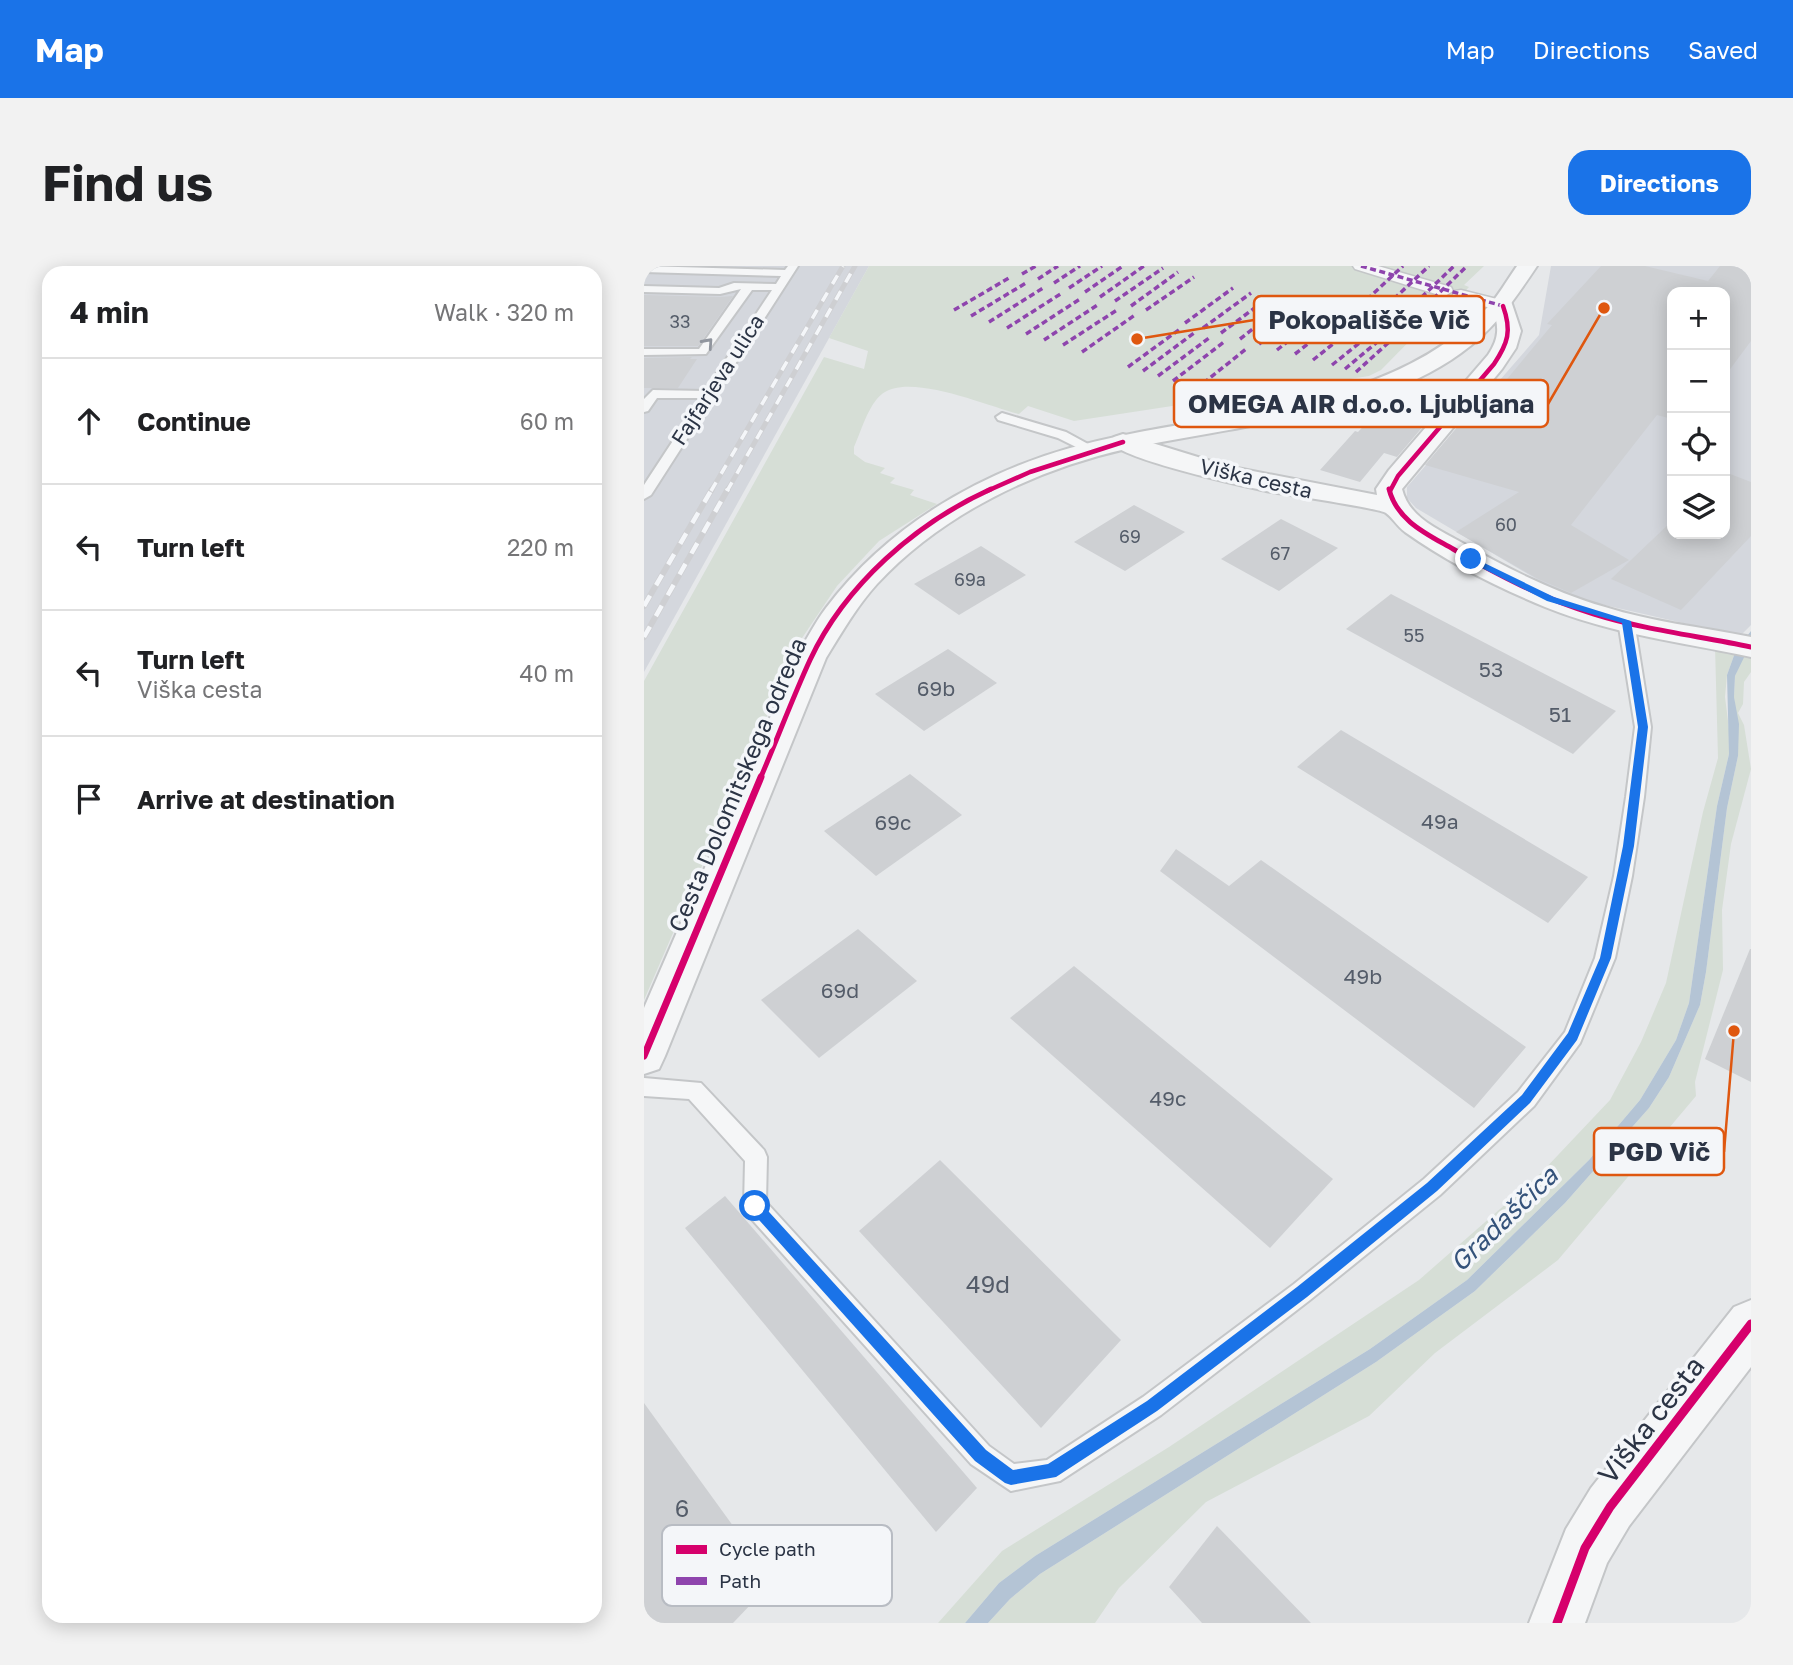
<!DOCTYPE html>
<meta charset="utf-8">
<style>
body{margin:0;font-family:"Golos Text",sans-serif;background:#f2f2f2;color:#202124}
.controls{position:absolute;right:21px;top:21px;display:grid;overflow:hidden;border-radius:14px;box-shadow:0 4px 18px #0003}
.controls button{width:63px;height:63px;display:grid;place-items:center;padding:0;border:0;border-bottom:2px solid #e0e0e0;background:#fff;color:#202124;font:35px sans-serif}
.stop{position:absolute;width:21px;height:21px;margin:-16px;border:5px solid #1a73e8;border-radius:50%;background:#fff}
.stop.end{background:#1a73e8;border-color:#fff;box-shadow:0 2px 7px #0008}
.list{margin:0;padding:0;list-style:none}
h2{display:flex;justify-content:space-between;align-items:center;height:91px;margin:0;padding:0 28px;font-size:30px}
h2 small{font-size:23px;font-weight:400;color:#757577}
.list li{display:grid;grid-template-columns:46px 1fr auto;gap:21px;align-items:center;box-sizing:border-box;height:126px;padding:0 28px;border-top:2px solid #e0e0e0}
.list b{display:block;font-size:26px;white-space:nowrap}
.list p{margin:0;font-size:23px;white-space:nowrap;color:#757577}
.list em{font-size:23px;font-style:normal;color:#757577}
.icon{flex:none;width:38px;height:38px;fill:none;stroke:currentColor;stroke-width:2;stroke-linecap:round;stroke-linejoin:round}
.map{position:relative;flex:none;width:1107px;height:1357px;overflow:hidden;border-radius:21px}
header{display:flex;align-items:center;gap:42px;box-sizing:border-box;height:98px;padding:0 35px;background:#1a73e8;color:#fff}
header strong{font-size:33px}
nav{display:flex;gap:38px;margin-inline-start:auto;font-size:24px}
.intro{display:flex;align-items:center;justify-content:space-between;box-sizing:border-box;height:168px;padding:0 42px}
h1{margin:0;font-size:49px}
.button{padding:18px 32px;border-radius:21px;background:#1a73e8;color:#fff;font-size:24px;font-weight:700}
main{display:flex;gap:42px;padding:0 42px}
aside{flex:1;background:#fff;border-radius:21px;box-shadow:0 4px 18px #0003}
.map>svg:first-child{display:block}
.built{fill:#d4d7dd;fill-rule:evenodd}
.green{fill:#d6ded6}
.water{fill:#b4c4d5}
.building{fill:#ced0d3}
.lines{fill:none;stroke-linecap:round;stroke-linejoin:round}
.service-casing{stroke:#c4c6c8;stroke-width:4}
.pedestrian-casing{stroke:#c4c6c8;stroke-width:3}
.minor-casing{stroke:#c4c6c8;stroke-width:4}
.tertiary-casing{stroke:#c4c6c8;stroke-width:4}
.service{fill:#f5f6f7;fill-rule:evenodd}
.pedestrian{fill:#f5f6f7;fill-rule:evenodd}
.minor{fill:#f5f6f7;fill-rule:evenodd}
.tertiary{fill:#f5f6f7;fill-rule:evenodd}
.rail-far1-casing{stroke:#cecfd2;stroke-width:5}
.rail-casing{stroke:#cecfd2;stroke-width:6}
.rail-far1{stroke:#f4f6f9;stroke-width:3.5;stroke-dasharray:10;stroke-linecap:butt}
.rail{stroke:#f4f6f9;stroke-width:4.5;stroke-dasharray:12;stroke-linecap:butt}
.quiet{stroke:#8e44ad;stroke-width:3.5;stroke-dasharray:6 3.5;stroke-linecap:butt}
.cycleway-far3-casing{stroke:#f4f6f9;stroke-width:7}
.cycleway-far2-casing{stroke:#f4f6f9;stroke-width:9}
.cycleway-far1-casing{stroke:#f4f6f9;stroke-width:11}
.cycleway-casing{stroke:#f4f6f9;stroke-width:13}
.cycleway-far3{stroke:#d6006c;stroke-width:4.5}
.cycleway-far2{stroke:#d6006c;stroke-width:5}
.cycleway-far1{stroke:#d6006c;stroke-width:7}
.cycleway{stroke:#d6006c;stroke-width:9}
.oneway{stroke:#90959e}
.route{fill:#1a73e8}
.labels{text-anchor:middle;stroke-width:7;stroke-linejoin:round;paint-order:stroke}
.far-number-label{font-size:18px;fill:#545c69}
.far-street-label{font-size:21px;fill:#2b3445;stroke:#f4f6f9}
.number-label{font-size:21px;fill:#545c69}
.street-label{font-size:24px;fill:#2b3445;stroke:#f4f6f9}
.near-number-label{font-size:24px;fill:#545c69}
.water-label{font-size:26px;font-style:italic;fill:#34527a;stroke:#f4f6f9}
.near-street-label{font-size:28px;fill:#2b3445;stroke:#f4f6f9}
.key{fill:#f4f6f9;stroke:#b8bcc3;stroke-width:2}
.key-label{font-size:19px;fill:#2b3445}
.leader{fill:none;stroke:#df570f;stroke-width:2.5}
.callout-dot{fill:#df570f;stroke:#f4f6f9;stroke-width:2.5}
.callout{fill:#f4f6f9;stroke:#df570f;stroke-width:2.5}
.callout-label{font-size:26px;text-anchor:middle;font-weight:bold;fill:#2b3445}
</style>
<header>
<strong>Map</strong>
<nav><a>Map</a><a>Directions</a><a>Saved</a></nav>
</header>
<div class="intro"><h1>Find us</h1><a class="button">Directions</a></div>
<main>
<aside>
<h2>4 min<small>Walk · 320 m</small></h2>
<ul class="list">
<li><svg class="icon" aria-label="ahead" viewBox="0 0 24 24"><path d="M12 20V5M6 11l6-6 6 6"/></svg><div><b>Continue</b></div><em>60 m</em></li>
<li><svg class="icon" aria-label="left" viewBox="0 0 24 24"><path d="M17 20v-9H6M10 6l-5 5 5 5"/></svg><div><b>Turn left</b></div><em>220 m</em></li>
<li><svg class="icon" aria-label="left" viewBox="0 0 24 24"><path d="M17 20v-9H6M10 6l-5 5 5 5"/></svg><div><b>Turn left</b><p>Viška cesta</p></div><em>40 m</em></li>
<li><svg class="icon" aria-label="arrive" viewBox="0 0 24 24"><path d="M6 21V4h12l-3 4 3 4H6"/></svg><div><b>Arrive at destination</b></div></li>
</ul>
</aside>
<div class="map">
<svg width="1107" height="1357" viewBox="0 0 1107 1357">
<rect width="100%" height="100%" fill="#e6e8ea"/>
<!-- built -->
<g class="built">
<polygon points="0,0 225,0 0,406"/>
<path d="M907 0H1107V359L1096 370 921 330 772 242 763 232V221L895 69ZM1028 26H1081V268H1028Z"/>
</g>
<!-- green -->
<g class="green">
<path d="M225 0H840L820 19 825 21 809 38 803 37 737 104 725 110 430 155 384 140 375 148C343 140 265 106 238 128 224 139 217 166 210 181V188L221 196 241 202 236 207 251 212 246 217 270 224 266 229 293 238 235 275 193 320 154 378 0 734V415L180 91 220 103 224 85 185 72Z"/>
<polygon points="1071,380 1092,384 1083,409 1081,431 1086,471 1085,488 1073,540 1045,737 1032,774 996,834 945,894 823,1014 726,1083 391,1290 355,1317 321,1357 294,1357 358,1285 525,1181 775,1014 897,907 966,834 997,776 1022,717 1059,546 1074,492"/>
<polygon points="1101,386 1107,388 1107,406 1100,416 1099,438 1094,447 1100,459 1107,503 1087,578 1078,644 1079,704 1051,816 1052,830 914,994 791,1087 725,1150 562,1236 475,1322 451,1357 344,1357 366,1333 396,1308 732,1096 831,1025 921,937 1005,842 1025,811 1056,739 1062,706 1083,542 1094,490 1090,431 1091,410"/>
</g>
<!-- water -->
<polygon class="water" points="1107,365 1107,377 1091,410 1090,431 1095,458 1094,490 1083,542 1062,706 1056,739 1025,811 1005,842 921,937 831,1025 732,1096 396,1308 366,1333 344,1357 321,1357 355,1317 391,1290 726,1083 823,1014 945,894 996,834 1032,774 1045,737 1073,540 1085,488 1083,409 1092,384"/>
<!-- building -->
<g class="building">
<polygon points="957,0 1001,0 1064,15 1076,0 1107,0 1107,75 1081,110 1081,26 1028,26 1028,153 1013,149 927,259 985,294 927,327 894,313 812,266 875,226 781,199 820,153 828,155 908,59 903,58"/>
<polygon points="0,29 76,31 89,30 54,80 0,80"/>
<polygon points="48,91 46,93 53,93 34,122 0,122 0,92"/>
<polygon points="763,136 793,144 753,191 740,187 716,216 676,204 711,165 714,166 734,145 749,149"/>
<polygon points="1081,206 1107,216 1107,270 1037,344 967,313 1028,255 1028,268 1081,268"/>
<polygon points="490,239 541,266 481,305 430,276"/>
<polygon points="637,253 694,282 635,325 577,293"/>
<polygon points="337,280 382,309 315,349 270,318"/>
<polygon points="747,328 972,445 929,488 702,363"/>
<polygon points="304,383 353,417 280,465 231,428"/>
<polygon points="697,464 944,611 904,657 653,501"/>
<polygon points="266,508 318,549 232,610 180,565"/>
<polygon points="532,583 585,620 617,594 882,781 830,842 516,605"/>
<polygon points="214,663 273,715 175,792 117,734"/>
<polygon points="1106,683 1107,683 1107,816 1061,793"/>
<polygon points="430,700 689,913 626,982 366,752"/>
<polygon points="296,894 477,1074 397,1162 215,965"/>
<polygon points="81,930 333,1222 292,1266 41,962"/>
<polygon points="0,1137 129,1315 89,1357 0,1357"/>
<polygon points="573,1260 667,1357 558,1357 525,1321"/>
</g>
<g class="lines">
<!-- service casing -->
<g class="service-casing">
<g id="service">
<polygon points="0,0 141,4 144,0 154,0 7,229 0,233 0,219 57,132 13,132 4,145 0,146 0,133 9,124 61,125 128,24 108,24 62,88 0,89 0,83 55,83 97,23 76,28 0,26 0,20 75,22 90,17 132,18 137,10 0,6"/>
<polygon points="358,147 422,166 455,184 449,188 444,187 414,172 354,154 352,151"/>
<polygon points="982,350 990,355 1007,461 1000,531 988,610 971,692 936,777 890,840 796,929 666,1034 517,1149 416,1215 367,1225 327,1198 103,948 100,940 101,895 45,833 0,830 0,812 57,817 120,884 123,891 122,936 345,1180 370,1198 403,1194 499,1131 650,1018 780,913 874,826 921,766 951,692 970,610 982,531 991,461 974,355"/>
</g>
</g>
<!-- pedestrian casing -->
<g class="pedestrian-casing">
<g id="pedestrian">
<polygon points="709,0 734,0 807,21 809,25 801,30 795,29 711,3"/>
<polygon points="817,24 865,36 867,40 859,45 811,33 809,29 811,25"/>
</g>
</g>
<!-- minor casing -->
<g class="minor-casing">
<g id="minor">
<path d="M859 33 867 35 877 65 872 82 858 103 758 223C765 251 792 262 815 275 861 301 909 326 961 341 1008 356 1058 361 1107 371V391C1038 376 967 368 901 341 853 321 803 296 761 266 753 260 749 252 742 247 735 242 639 228 622 225 596 219 479 194 466 176L470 171 479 168 583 200 733 229 732 223 745 204 844 89C856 71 855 60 848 40L851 35Z"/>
<polygon points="1107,1034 1107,1101 985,1260 963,1297 941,1357 885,1357 922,1263 947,1222 1090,1041"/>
</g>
</g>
<!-- tertiary casing -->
<g class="tertiary-casing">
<path id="tertiary" d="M873 0H893C871 33 850 64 817 87 762 127 689 144 623 157 576 166 529 173 482 183 390 204 298 248 233 318 213 340 198 366 182 392L21 790 15 803 0 808V742L152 392C161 376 170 358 182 342 241 263 331 209 426 182 563 143 735 152 842 43 854 31 863 14 873 0Z"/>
</g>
<!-- service -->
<use href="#service" class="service"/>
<!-- pedestrian -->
<use href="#pedestrian" class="pedestrian"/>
<!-- minor -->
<use href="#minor" class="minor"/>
<!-- tertiary -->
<use href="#tertiary" class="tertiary"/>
<!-- rail-far1 casing -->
<g class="rail-far1-casing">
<g id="rail-far1">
<polyline points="67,225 199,0"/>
<polyline points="83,225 211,0"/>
</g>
</g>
<!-- rail casing -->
<g class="rail-casing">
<g id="rail">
<polyline points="0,340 68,223"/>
<polyline points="0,371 84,223"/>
</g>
</g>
<!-- rail-far1 -->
<use href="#rail-far1" class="rail-far1"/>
<!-- rail -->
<use href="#rail" class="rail"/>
<!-- quiet -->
<g class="quiet">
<polyline points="717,0 859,40"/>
<polyline points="378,8 392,0"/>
<polyline points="394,13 414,0"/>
<polyline points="410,17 436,0"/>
<polyline points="425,22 458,0"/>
<polyline points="441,26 479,0"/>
<polyline points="456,31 500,0"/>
<polyline points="694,34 767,54"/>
<polyline points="471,35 519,2"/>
<polyline points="487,40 534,6"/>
<polyline points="716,40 759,0"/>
<polyline points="310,44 365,12"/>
<polyline points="502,44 550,11"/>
<polyline points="736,46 785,0"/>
<polyline points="327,50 382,17"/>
<polyline points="757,51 810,0"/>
<polyline points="345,56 399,22"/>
<polyline points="541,57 589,22"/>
<polyline points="762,59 823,0"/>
<polyline points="363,62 418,27"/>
<polyline points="559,62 607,27"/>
<polyline points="577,67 624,32"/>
<polyline points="382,68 436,33"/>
<polyline points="596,73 642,37"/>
<polyline points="400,74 455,38"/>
<polyline points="615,78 661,42"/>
<polyline points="419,79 473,44"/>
<polyline points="633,84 679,47"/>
<polyline points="438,86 491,49"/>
<polyline points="651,88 697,52"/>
<polyline points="669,94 715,57"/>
<polyline points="688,99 734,62"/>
<polyline points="484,101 536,63"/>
<polyline points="701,103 745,66"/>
<polyline points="499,105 550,67"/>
<polyline points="712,106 754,68"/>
<polyline points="514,110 565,72"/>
<polyline points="529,115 580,76"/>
<polyline points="552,123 602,83"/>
</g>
<!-- cycleway-far3 casing -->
<g class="cycleway-far3-casing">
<g id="cycleway-far3">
<polyline points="343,225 386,206 479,176"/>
<path d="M746 225 754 210 850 98C864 77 868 65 859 40"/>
</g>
</g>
<!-- cycleway-far2 casing -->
<g class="cycleway-far2-casing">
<g id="cycleway-far2">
<path d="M745 223C753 255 783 268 809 283 854 309 900 333 950 348 1001 364 1055 370 1107 381"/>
<path d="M116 513C133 474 148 433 166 394 201 319 272 257 347 223"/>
</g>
</g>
<!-- cycleway-far1 casing -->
<g class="cycleway-far1-casing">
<polyline id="cycleway-far1" points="0,790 117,511"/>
</g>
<!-- cycleway casing -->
<g class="cycleway-casing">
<polyline id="cycleway" points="913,1357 941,1282 966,1241 1107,1058"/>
</g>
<!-- cycleway-far3 -->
<use href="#cycleway-far3" class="cycleway-far3"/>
<!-- cycleway-far2 -->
<use href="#cycleway-far2" class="cycleway-far2"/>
<!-- cycleway-far1 -->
<use href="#cycleway-far1" class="cycleway-far1"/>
<!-- cycleway -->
<use href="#cycleway" class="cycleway"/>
</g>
<!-- one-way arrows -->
<defs><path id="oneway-chevron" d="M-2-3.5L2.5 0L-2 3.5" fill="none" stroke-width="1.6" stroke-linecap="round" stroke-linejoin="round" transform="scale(1.75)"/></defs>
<use class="oneway" href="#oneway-chevron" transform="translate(64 77) rotate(-48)"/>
<!-- route -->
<polygon class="route" points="824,292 830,292 910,331 987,355 1004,461 990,580 967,692 933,774 886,837 793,925 663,1031 513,1145 412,1211 367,1219 361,1217 331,1195 107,945 107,936 116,936 342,1184 369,1204 404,1198 503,1135 653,1021 783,917 878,829 924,767 956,692 979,580 994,461 978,357 903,335 824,295"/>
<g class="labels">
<!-- far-number labels -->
<g class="far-number-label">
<text x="36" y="62">33</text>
<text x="862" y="265">60</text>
<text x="486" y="277">69</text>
<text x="636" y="294">67</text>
<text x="326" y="320">69a</text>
<text x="770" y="376">55</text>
</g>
<!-- far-street labels -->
<g class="far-street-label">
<text transform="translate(74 114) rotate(-57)" y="7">Fajfarjeva ulica</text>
<text transform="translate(612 213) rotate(13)" y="7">Viška cesta</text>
</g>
<!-- number labels -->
<g class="number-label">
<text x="847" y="411">53</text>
<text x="292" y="430">69b</text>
<text x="916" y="456">51</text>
<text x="796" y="563">49a</text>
<text x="249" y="564">69c</text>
<text x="719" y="718">49b</text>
<text x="196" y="732">69d</text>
<text x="524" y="840">49c</text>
</g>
<!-- street labels -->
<g class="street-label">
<text transform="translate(94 519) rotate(-67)" y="8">Cesta Dolomitskega odreda</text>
</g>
<!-- near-number labels -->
<g class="near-number-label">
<text x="344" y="1027">49d</text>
<text x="38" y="1251">6</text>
</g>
<!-- water labels -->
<g class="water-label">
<text transform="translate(860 953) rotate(-44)" y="9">Gradaščica</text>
</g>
<!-- near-street labels -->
<g class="near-street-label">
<text transform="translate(1007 1154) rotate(-52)" y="10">Viška cesta</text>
</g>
</g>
<!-- legend -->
<rect x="18" y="1259" width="230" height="81" rx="10" class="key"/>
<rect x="32" y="1279" width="31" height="9" fill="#d6006c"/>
<rect x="32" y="1311" width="31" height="8" fill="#8e44ad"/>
<g class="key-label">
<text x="75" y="1290">Cycle path</text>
<text x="75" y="1322">Path</text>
</g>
<!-- callouts -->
<path class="leader" d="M493 73L610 54M960 42L904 138M1090 765L1080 886"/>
<g class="callout-dot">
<circle cx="493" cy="73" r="7"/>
<circle cx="960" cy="42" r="7"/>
<circle cx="1090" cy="765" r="7"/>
</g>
<g class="callout">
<rect x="610" y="30" width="230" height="47" rx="7"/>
<rect x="530" y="114" width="374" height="47" rx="7"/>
<rect x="950" y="862" width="130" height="47" rx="7"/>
</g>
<g class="callout-label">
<text x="725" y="63">Pokopališče Vič</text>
<text x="717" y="147">OMEGA AIR d.o.o. Ljubljana</text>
<text x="1015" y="895">PGD Vič</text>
</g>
</svg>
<div class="controls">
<button>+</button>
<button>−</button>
<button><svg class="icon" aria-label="locate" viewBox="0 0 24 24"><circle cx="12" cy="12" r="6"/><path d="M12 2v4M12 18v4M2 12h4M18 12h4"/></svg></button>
<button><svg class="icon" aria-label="layers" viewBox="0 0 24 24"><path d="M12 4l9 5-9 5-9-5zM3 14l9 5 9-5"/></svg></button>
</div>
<div class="stop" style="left:111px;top:940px"></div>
<div class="stop end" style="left:827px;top:293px"></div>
</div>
</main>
